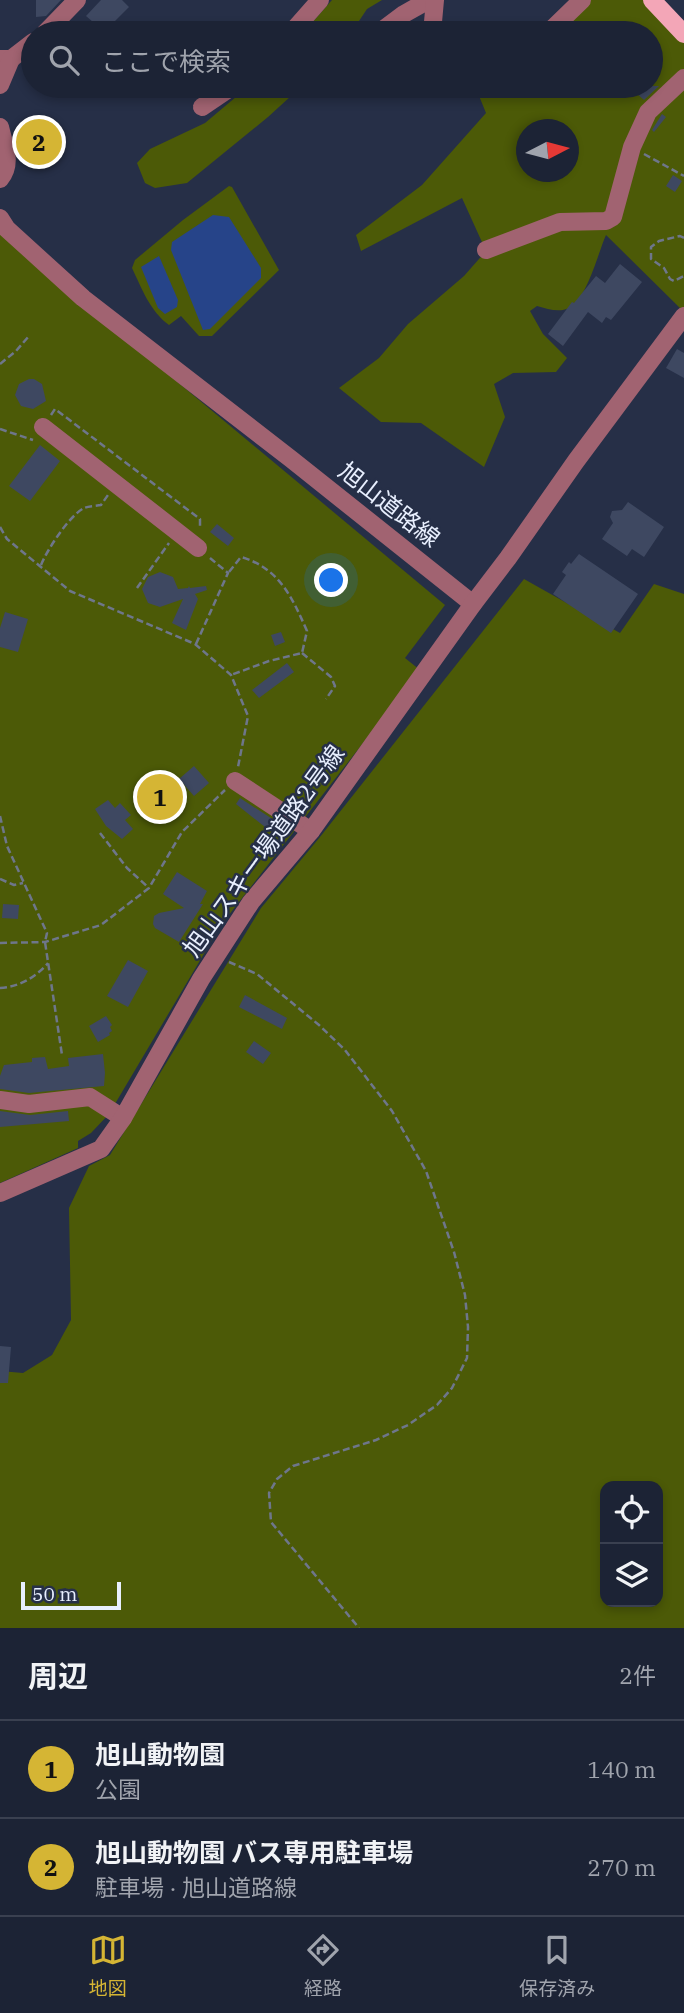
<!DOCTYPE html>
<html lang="ja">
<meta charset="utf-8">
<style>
body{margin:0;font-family:"IBM Plex Serif","Noto Sans JP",serif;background:#252b3d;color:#f1f3f6}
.controls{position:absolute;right:21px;bottom:21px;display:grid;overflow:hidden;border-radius:14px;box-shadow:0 4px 10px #0003}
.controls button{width:63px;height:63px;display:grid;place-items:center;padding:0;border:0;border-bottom:2px solid #3a4050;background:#1c2335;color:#f1f3f6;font:35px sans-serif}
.compass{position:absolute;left:516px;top:119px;width:63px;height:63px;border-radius:50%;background:#1c2335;box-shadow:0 4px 10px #0003;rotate:84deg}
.scale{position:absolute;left:21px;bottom:18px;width:100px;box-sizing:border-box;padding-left:7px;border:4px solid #e8effe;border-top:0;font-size:19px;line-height:24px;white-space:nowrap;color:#e8effe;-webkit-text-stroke:5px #262f47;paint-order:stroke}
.you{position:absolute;left:332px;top:581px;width:24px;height:24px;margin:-18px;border:5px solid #fff;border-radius:50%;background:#1a73e8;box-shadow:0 0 0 10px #1a73e833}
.badge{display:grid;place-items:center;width:46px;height:46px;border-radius:50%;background:#d5b534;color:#111;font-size:23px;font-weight:700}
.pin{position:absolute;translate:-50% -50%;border:4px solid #fff;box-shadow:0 2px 7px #0006}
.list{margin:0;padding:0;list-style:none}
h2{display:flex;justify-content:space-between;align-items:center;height:91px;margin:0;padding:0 28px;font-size:30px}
h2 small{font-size:23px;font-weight:400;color:#a0a4ad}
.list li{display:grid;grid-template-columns:46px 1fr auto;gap:21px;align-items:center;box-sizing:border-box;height:98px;padding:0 28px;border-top:2px solid #3a4050}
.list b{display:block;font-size:26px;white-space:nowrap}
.list p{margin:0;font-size:23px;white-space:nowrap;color:#a0a4ad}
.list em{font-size:23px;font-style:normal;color:#a0a4ad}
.icon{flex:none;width:38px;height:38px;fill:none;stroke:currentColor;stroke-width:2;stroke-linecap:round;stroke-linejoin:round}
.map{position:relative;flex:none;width:684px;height:1628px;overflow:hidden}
.search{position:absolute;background:#1c2335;box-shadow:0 4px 10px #0003;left:21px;right:21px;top:21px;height:77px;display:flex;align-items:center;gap:18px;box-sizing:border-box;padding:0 24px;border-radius:38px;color:#a0a4ad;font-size:26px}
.sheet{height:287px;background:#1c2335}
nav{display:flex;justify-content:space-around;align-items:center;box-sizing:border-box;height:98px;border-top:2px solid #3a4050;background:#1c2335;font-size:19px;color:#a0a4ad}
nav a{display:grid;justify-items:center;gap:4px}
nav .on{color:#d5b534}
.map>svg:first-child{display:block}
.green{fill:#4c5a07;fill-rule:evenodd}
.water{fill:#264489}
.building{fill:#3e4861}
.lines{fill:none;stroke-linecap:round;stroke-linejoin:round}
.path{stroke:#6e768b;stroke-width:2.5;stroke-dasharray:7 3.5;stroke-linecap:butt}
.minor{stroke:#a16371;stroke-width:18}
.major{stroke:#f3a6b7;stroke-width:18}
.labels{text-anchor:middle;stroke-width:5;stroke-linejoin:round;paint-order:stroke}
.street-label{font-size:24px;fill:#e8effe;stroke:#262f47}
</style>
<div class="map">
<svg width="684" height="1628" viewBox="0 0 684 1628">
<rect width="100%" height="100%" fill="#262f47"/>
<!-- green -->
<g class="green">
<polygon points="332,0 382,0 367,9 351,33 303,33"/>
<path d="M582 0H652L684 34V312L606 235C598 253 587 299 569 308 559 313 548 309 537 306L530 311 543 334 567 358 556 372 513 373 494 384 505 417 484 467 421 423 381 422 339 388 379 358 408 324 464 276 486 251 462 198 361 251 356 235 422 185 486 113 475 86H651V33H548ZM526 130H568V172H526Z"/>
<polygon points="235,21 257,25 285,25 288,32 214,33"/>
<polygon points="249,86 302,86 268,117 187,183 155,188 145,183 137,163 150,149 205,123"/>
<path d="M229 186 232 187 279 270 212 336H199L181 316 169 325C150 311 142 289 132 268L135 260 183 220Z"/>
<polygon points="0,234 445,605 405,658 420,670 221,925 109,1114 91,1133 78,1141 78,1148 0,1183"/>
<path d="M524 579 620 633 654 584 684 594V1628H0V1371L23 1373 52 1355 71 1320 69 1208 89 1166 110 1155 261 908 320 837ZM605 1486H658V1602H605Z"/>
</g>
<!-- water -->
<g class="water">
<polygon points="213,215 229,217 261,268 261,278 210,329 203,330 171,250 172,242"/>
<polygon points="159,256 178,300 177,307 165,314 158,308 141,267"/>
</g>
<!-- building -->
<g class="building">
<polygon points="36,0 61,0 46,16 36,17"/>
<polygon points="101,0 122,0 129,7 112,24 115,27 109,33 98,33 90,26 93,22 86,16"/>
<polygon points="628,86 659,86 644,100"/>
<polygon points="662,114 666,117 654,132 652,130"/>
<polygon points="673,175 682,181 675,192 666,186"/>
<polygon points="620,264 642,282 611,320 606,317 602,323 588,312 563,346 548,334 572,302 574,303 596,276 605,283"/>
<polygon points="677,349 684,353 684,378 666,368"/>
<polygon points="29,379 34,379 42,384 46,401 33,409 21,406 15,395 19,384"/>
<polygon points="40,445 60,461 30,501 9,486"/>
<polygon points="628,502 664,527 644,557 632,549 627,556 602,539 613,523 610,517 612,511 622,510"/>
<polygon points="217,524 234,538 228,546 210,532"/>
<polygon points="579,554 638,594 611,633 553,594 566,575 562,572 569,562 571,564"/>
<polygon points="160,572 173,577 178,589 188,588 189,586 190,588 206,586 207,590 195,594 198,599 186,630 172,623 183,599 160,607 148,603 142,589 148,577"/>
<polygon points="5,612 28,619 18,652 0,647 0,628"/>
<polygon points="281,632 285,642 275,646 271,635"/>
<polygon points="287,663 294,672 259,698 252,690"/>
<polygon points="194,766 209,783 194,796 179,779"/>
<polygon points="240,798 277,822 270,831 236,804"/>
<polygon points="108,800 115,808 120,803 131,815 125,820 133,829 122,839 106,826 95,809"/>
<polygon points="177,872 207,891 200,904 203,904 179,942 155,928 153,924 154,916 159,913 184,908 163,894"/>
<polygon points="3,904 19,905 18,919 2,918"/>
<polygon points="128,960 148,971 128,1007 107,996"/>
<polygon points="245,995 287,1018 282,1029 239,1007"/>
<polygon points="106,1016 112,1025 110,1027 112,1031 109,1033 110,1035 98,1042 89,1026"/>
<polygon points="254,1041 271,1053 263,1064 246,1052"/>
<polygon points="103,1054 105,1073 104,1086 29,1093 0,1089 0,1076 4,1065 32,1062 32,1058 45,1057 48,1069 69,1066 68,1058"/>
<polygon points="0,1111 30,1115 68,1111 69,1121 0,1127"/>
<polygon points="0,1346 11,1347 8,1383 0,1383"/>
</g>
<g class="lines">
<!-- path -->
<g class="path">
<polyline points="644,154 684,176"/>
<polyline points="684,238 680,236 659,241 651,247 651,259 664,268 670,279 674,281 684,276"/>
<polyline points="0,364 16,351 29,336"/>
<polyline points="51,415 55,409 200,519 200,528"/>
<polyline points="0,429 33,440"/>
<polyline points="0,527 7,539 70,591 195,644 231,675 248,716 238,767"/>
<path d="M41 565C47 550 69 516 84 508 89 506 96 506 101 505L108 495"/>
<path d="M229 572 241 557C279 568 292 597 307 631L302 653 269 661 231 675"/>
<polyline points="137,588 169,543"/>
<polyline points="196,644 228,573 210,558"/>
<polyline points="302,653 331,677 335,686 326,699"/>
<polyline points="0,816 7,846 47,933 45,942 62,1055"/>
<polyline points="100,833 127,868 149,888"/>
<polyline points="0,879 14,885 23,883"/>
<polyline points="0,943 45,942 101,925 149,888 182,832 225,790"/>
<polyline points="229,962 257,974 319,1025 345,1050 392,1111 426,1171 454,1252 465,1295 468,1327 467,1358 452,1388 437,1405 408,1425 376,1440 293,1466 277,1479 269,1493 271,1522 359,1628"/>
<path d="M0 988C19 987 36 977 48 963"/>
</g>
<!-- minor -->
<g class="minor">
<polyline points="380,32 404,14 429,0"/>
<polyline points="45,33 77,0"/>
<polyline points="291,33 320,0"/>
<polyline points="432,33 435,0"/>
<polyline points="548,33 582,0"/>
<polyline points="0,59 11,59 33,42"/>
<polyline points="0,85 11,59"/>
<polyline points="486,86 487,86"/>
<polyline points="202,107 233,86"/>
<path d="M0 127C4 145 13 164 0 179"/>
<polyline points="0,218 7,229 83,298 291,459 473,604"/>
<polyline points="486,250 560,222 606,221 613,217 632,147 648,112 684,78"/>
<polyline points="43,427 198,548"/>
<polyline points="235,781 311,831"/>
<polyline points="0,1100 29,1104 90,1097 123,1118"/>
<polyline points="0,1193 101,1149 123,1118 201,979 251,902 311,831 473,604 508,558 576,461 684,316"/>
</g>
<!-- major -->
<polyline class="major" points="652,0 684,34"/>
</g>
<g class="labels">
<!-- street labels -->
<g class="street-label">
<text transform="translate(389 505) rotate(38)" y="8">旭山道路線</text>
<text transform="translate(264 851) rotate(-54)" y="8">旭山スキー場道路2号線</text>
</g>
</g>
</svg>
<div class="controls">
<button><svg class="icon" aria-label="locate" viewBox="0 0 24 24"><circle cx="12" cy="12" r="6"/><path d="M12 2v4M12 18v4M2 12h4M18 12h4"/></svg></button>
<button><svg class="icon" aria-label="layers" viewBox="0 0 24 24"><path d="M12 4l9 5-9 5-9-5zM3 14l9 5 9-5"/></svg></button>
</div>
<svg class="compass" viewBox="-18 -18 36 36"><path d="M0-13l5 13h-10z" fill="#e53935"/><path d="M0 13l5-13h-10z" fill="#a0a4ad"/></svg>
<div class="scale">50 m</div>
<div class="you"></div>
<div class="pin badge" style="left:160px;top:797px">1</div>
<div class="pin badge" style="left:39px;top:142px">2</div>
<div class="search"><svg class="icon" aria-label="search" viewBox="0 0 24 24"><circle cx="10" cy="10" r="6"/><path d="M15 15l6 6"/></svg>ここで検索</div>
</div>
<section class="sheet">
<h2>周辺<small>2件</small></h2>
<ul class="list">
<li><span class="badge">1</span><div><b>旭山動物園</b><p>公園</p></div><em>140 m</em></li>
<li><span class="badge">2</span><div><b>旭山動物園 バス専用駐車場</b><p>駐車場 · 旭山道路線</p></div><em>270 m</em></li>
</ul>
</section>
<nav>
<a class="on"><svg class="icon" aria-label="map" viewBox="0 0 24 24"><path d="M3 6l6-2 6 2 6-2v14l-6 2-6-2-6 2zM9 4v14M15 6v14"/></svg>地図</a>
<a><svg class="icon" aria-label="directions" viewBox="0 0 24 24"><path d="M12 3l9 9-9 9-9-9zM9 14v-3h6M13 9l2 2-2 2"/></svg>経路</a>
<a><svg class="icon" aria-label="saved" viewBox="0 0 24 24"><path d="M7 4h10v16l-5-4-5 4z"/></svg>保存済み</a>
</nav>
